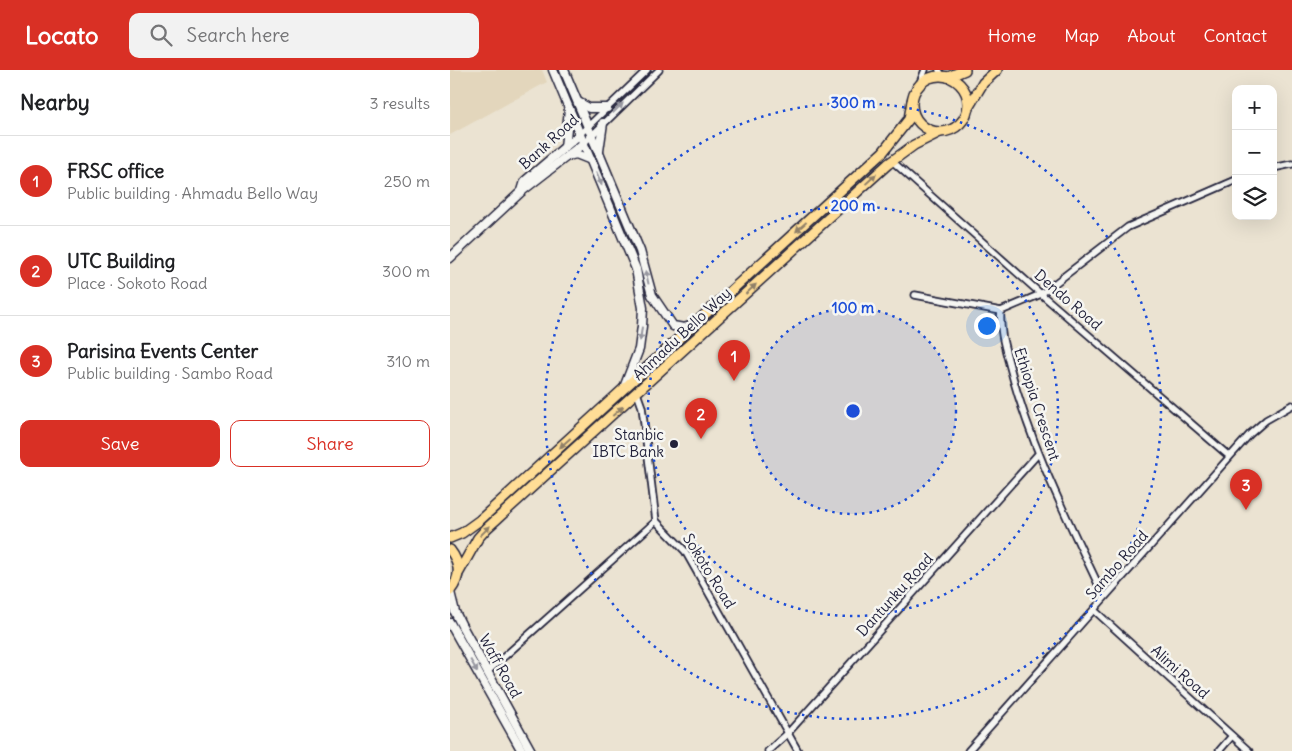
<!DOCTYPE html>
<meta charset="utf-8">
<style>
body{margin:0;font-family:Delius,sans-serif;background:#f2f2f2;color:#202124}
.controls{position:absolute;right:15px;top:15px;display:grid;overflow:hidden;border-radius:10px;box-shadow:0 5px 20px #0002}
.controls button{width:45px;height:45px;display:grid;place-items:center;padding:0;border:0;border-bottom:1px solid #e0e0e0;background:#fff;color:#202124;font:25px sans-serif}
.you{position:absolute;left:536px;top:255px;width:18px;height:18px;margin:-12px;border:4px solid #fff;border-radius:50%;background:#1a73e8;box-shadow:0 0 0 8px #1a73e833}
.badge{display:grid;place-items:center;width:32px;height:32px;border-radius:50%;background:#d93025;color:#fff;font-size:16px;font-weight:700}
.pin{position:absolute;translate:-50% -41px;filter:drop-shadow(0 1px 2px #0008)}
.pin::after{content:'';position:absolute;top:26px;width:18px;height:15px;background:inherit;clip-path:polygon(0 0,100% 0,50% 100%)}
.list{margin:0;padding:0;list-style:none}
h2{display:flex;justify-content:space-between;align-items:center;height:65px;margin:0;padding:0 20px;font-size:21px}
h2 small{font-size:16px;font-weight:400;color:#757577}
.list li{display:grid;grid-template-columns:32px 1fr auto;gap:15px;align-items:center;box-sizing:border-box;height:90px;padding:0 20px;border-top:1px solid #e0e0e0}
.list b{display:block;font-size:19px;white-space:nowrap}
.list p{margin:0;font-size:16px;white-space:nowrap;color:#757577}
.list em{font-size:16px;font-style:normal;color:#757577}
.actions{display:flex;gap:10px;padding:15px 20px}
.actions a{flex:1;padding:11px 0;border:1px solid #d93025;border-radius:10px;text-align:center;font-size:18px;color:#d93025}
.actions .main{background:#d93025;color:#fff}
.icon{flex:none;width:28px;height:28px;fill:none;stroke:currentColor;stroke-width:2;stroke-linecap:round;stroke-linejoin:round}
.map{position:relative;flex:none;width:842px;height:681px;overflow:hidden}
header{display:flex;align-items:center;gap:30px;box-sizing:border-box;height:70px;padding:0 25px;background:#d93025;color:#fff}
header strong{font-size:24px}
nav{display:flex;gap:28px;margin-inline-start:auto;font-size:18px}
.search{width:350px;height:45px;background:#f2f2f2;display:flex;align-items:center;gap:12px;box-sizing:border-box;padding:0 18px;border-radius:10px;color:#757577;font-size:19px}
main{display:flex}
aside{flex:1;background:#fff}
.map>svg:first-child{display:block}
.built{fill:#e3d6bc}
.lines{fill:none;stroke-linecap:round;stroke-linejoin:round}
.minor-casing{stroke:#22223b;stroke-width:9}
.tertiary-casing{stroke:#22223b;stroke-width:11}
.primary-casing{stroke:#22223b;stroke-width:12}
.minor{stroke:#f6f6f2;stroke-width:5.5}
.tertiary{stroke:#f6f6f2;stroke-width:8}
.primary{stroke:#ffdd96;stroke-width:9}
.oneway{fill:#9797a0}
.oneway2{fill:#908068}
.ring{fill:none;stroke:#1d4ed8;stroke-width:2.5;stroke-dasharray:2.5 5}
.poi-dot{fill:#22223b;stroke:#f6f6f2;stroke-width:2}
.labels{text-anchor:middle;stroke-width:5;stroke-linejoin:round;paint-order:stroke}
.street-label{font-size:15px;fill:#22223b;stroke:#f6f6f2}
.poi-label{font-size:15px;fill:#22223b;stroke:#f6f6f2;text-anchor:end}
.centre{fill:#1d4ed8;stroke:#f6f6f2;stroke-width:2.5}
.ring-label{font-size:15px;text-anchor:middle;font-weight:bold;fill:#1d4ed8;stroke:#f6f6f2;stroke-width:5;stroke-linejoin:round;paint-order:stroke}
</style>
<header>
<strong>Locato</strong>
<div class="search"><svg class="icon" aria-label="search" viewBox="0 0 24 24"><circle cx="10" cy="10" r="6"/><path d="M15 15l6 6"/></svg>Search here</div>
<nav><a>Home</a><a>Map</a><a>About</a><a>Contact</a></nav>
</header>
<main>
<aside>
<h2>Nearby<small>3 results</small></h2>
<ul class="list">
<li><span class="badge">1</span><div><b>FRSC office</b><p>Public building · Ahmadu Bello Way</p></div><em>250 m</em></li>
<li><span class="badge">2</span><div><b>UTC Building</b><p>Place · Sokoto Road</p></div><em>300 m</em></li>
<li><span class="badge">3</span><div><b>Parisina Events Center</b><p>Public building · Sambo Road</p></div><em>310 m</em></li>
</ul>
<div class="actions"><a class="main">Save</a><a>Share</a></div>
</aside>
<div class="map">
<svg width="842" height="681" viewBox="0 0 842 681">
<rect width="100%" height="100%" fill="#ebe3d2"/>
<filter id="ink" filterUnits="userSpaceOnUse"><feTurbulence type="fractalNoise" baseFrequency=".02" numOctaves="2"/><feDisplacementMap in="SourceGraphic" scale="10" xChannelSelector="R" yChannelSelector="G"/><feConvolveMatrix kernelMatrix="1 2 1 2 8 2 1 2 1" color-interpolation-filters="sRGB"/></filter>
<g filter="url(#ink)">
<!-- built -->
<polygon class="built" points="0,0 92,0 97,12 0,65"/>
<g class="lines">
<!-- minor casing -->
<g class="minor-casing">
<g id="minor">
<polyline points="489,0 492,6"/>
<polyline points="469,15 475,0"/>
<polyline points="130,64 197,0"/>
<polyline points="134,73 209,0"/>
<polyline points="442,91 591,224 779,386"/>
<polyline points="823,98 842,94"/>
<polyline points="465,225 551,241"/>
<polyline points="187,323 192,337 206,451 235,481 348,681"/>
<path d="M654 527C619 452 581 378 560 297 555 278 549 260 551 241L591 224 678 157 786 110"/>
<polyline points="644,540 799,681"/>
<polyline points="37,602 206,451"/>
<polyline points="318,681 338,663 588,384"/>
<polyline points="518,681 800,364 816,350 842,335"/>
<polyline points="769,681 782,666"/>
</g>
</g>
<!-- tertiary casing -->
<g class="tertiary-casing">
<g id="tertiary">
<polyline points="103,0 186,199 193,238 192,256 189,279 175,315"/>
<polyline points="114,0 190,181 202,225 223,256 234,258 243,255"/>
<polyline points="128,32 139,38 157,38"/>
<polyline points="115,77 119,39"/>
<polyline points="149,81 153,53"/>
<polyline points="118,86 126,84 141,90"/>
<polyline points="72,121 134,73"/>
<polyline points="0,188 72,121 75,111 130,64"/>
<polyline points="0,522 5,542 12,556 81,681"/>
<polyline points="0,553 72,681"/>
</g>
</g>
<!-- primary casing -->
<g class="primary-casing">
<g id="primary">
<circle cx="490" cy="34" r="28"/>
<polyline points="498,7 515,0"/>
<polyline points="518,38 533,13 547,0"/>
<polyline points="0,468 12,463 30,450 433,82 459,49 462,31"/>
<path d="M0 480C11 494 11 507 0 521"/>
<polyline points="9,502 28,468 37,458 438,94 464,75 490,62"/>
</g>
</g>
<!-- minor -->
<use href="#minor" class="minor"/>
<!-- tertiary -->
<use href="#tertiary" class="tertiary"/>
<!-- primary -->
<use href="#primary" class="primary"/>
</g>
<!-- one-way arrows -->
<defs><path id="oneway-solid" d="M-6-.8H1V-3.2L6.5 0L1 3.2V.8H-6Z" transform="scale(1.25)"/></defs>
<g class="oneway">
<use href="#oneway-solid" transform="translate(168 38) rotate(-44)"/>
<use href="#oneway-solid" transform="translate(149 109) rotate(67)"/>
<use href="#oneway-solid" transform="translate(197 207) rotate(-102)"/>
<use href="#oneway-solid" transform="translate(191 264) rotate(98)"/>
<use href="#oneway-solid" transform="translate(24 596) rotate(60)"/>
</g>
<g class="oneway2">
<use href="#oneway-solid" transform="translate(421 109) rotate(-43)"/>
<use href="#oneway-solid" transform="translate(351 157) rotate(138)"/>
<use href="#oneway-solid" transform="translate(301 219) rotate(-43)"/>
<use href="#oneway-solid" transform="translate(168 341) rotate(-41)"/>
<use href="#oneway-solid" transform="translate(115 373) rotate(138)"/>
<use href="#oneway-solid" transform="translate(35 461) rotate(-45)"/>
</g>
</g>
<!-- distance rings -->
<circle cx="403" cy="341" r="103" fill="#1d4ed8" fill-opacity=".12"/>
<g class="ring">
<circle cx="403" cy="341" r="103"/>
<circle cx="403" cy="341" r="205"/>
<circle cx="403" cy="341" r="308"/>
</g>
<!-- markers -->
<circle class="poi-dot" cx="224" cy="374" r="5"/>
<g class="labels">
<!-- street labels -->
<g class="street-label">
<text transform="translate(99 72) rotate(-42)" y="5">Bank Road</text>
<text transform="translate(618 230) rotate(41)" y="5">Dendo Road</text>
<text transform="translate(232 264) rotate(-43)" y="5">Ahmadu Bello Way</text>
<text transform="translate(587 334) rotate(72)" y="5">Ethiopia Crescent</text>
<text transform="translate(667 495) rotate(-49)" y="5">Sambo Road</text>
<text transform="translate(259 501) rotate(58)" y="5">Sokoto Road</text>
<text transform="translate(445 525) rotate(-48)" y="5">Dantunku Road</text>
<text transform="translate(50 596) rotate(61)" y="5">Waff Road</text>
<text transform="translate(730 602) rotate(42)" y="5">Alimi Road</text>
</g>
<!-- poi labels -->
<g class="poi-label">
<text x="214" y="370">Stanbic<tspan x="214" dy="17">IBTC Bank</tspan></text>
</g>
</g>
<circle cx="403" cy="341" r="8" class="centre"/>
<g class="ring-label">
<text x="403" y="38">300 m</text>
<text x="403" y="141">200 m</text>
<text x="403" y="243">100 m</text>
</g>
</svg>
<div class="controls">
<button>+</button>
<button>−</button>
<button><svg class="icon" aria-label="layers" viewBox="0 0 24 24"><path d="M12 4l9 5-9 5-9-5zM3 14l9 5 9-5"/></svg></button>
</div>
<div class="you"></div>
<div class="pin badge" style="left:284px;top:311px">1</div>
<div class="pin badge" style="left:251px;top:369px">2</div>
<div class="pin badge" style="left:796px;top:440px">3</div>
</div>
</main>
